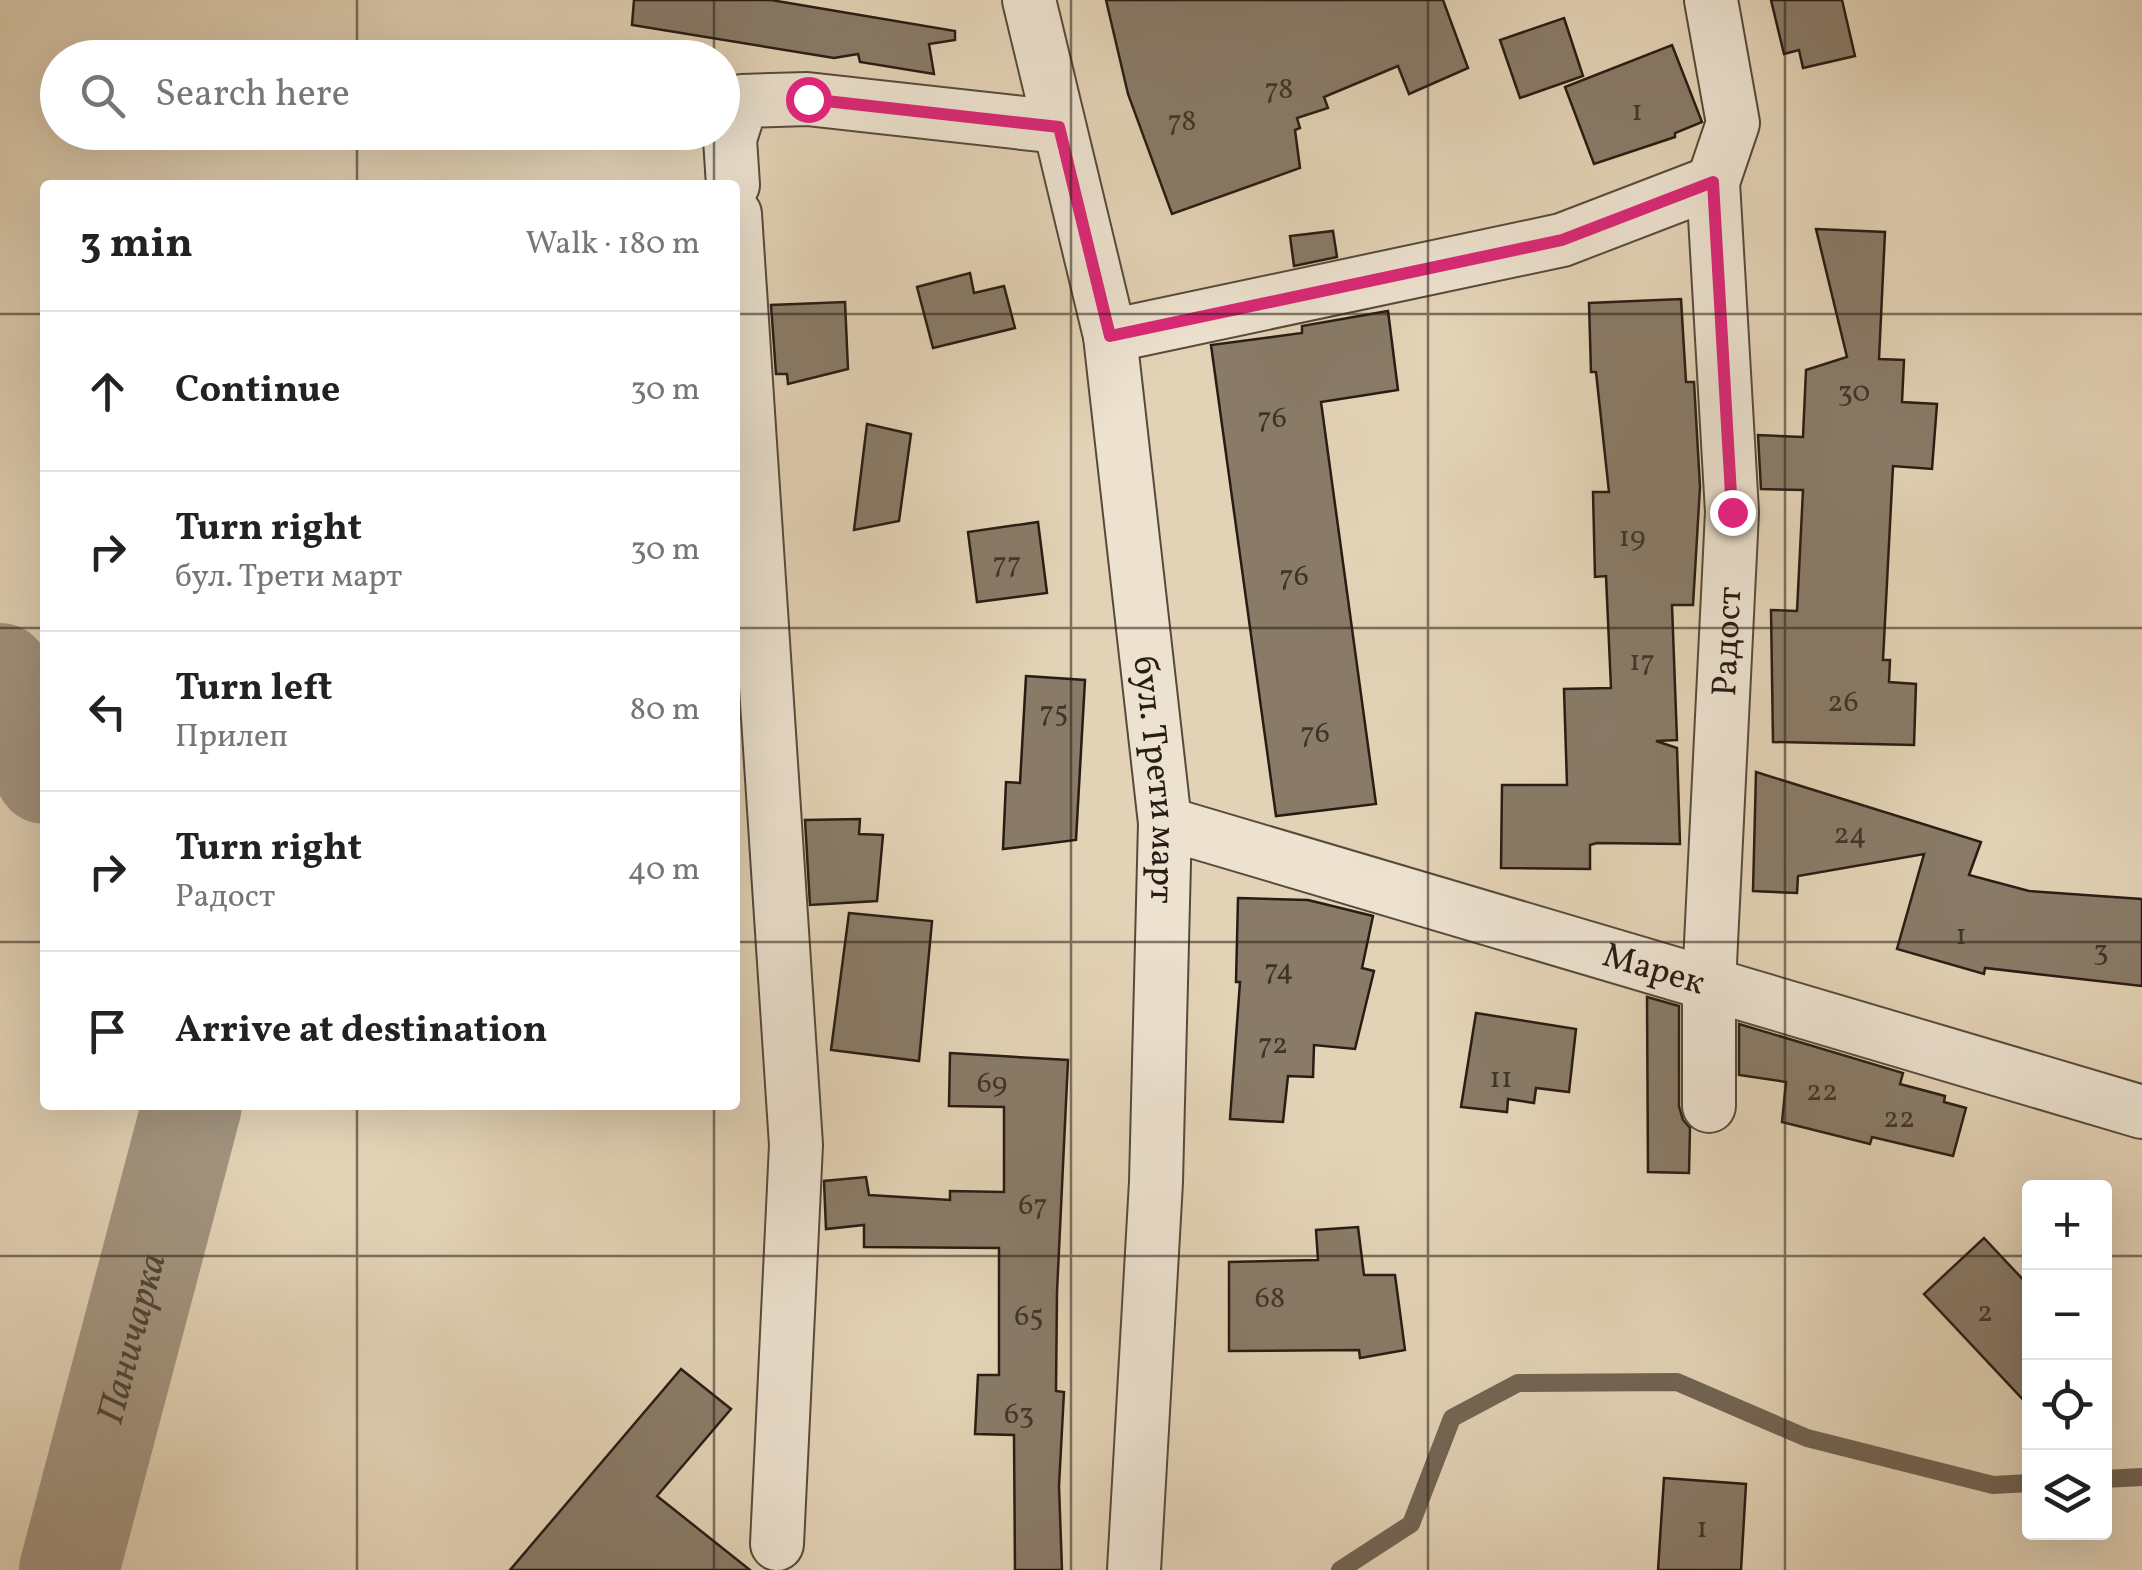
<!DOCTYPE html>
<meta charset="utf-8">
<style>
body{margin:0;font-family:Vollkorn,serif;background:#f6f6f6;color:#222}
.controls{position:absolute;right:30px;bottom:30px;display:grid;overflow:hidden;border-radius:10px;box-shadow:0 10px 40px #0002}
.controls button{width:90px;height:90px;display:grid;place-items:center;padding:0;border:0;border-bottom:2px solid #e0e0e0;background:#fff;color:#222;font:50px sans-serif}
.stop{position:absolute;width:30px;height:30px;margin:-22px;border:8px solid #db2777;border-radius:50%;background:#fff}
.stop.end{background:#db2777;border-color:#fff;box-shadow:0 2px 10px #0008}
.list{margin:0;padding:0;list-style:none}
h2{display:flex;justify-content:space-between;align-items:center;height:130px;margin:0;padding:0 40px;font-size:42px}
h2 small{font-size:32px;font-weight:400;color:#767676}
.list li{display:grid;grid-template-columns:65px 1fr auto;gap:30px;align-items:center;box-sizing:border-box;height:160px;padding:0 40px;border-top:2px solid #e0e0e0}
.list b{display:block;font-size:38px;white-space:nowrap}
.list p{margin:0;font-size:32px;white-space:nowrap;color:#767676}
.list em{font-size:32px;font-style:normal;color:#767676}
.icon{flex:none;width:55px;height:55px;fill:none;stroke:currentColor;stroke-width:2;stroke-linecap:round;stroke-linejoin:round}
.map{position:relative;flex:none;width:2142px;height:1570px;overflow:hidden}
.search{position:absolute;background:#fff;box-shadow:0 10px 40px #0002;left:40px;top:40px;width:700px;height:110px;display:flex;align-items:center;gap:25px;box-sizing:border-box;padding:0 35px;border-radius:55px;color:#767676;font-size:38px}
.panel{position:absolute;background:#fff;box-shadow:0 10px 40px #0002;left:40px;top:180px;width:700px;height:930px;border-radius:10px}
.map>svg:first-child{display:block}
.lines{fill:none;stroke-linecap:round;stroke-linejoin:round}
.stream{stroke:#726554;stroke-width:18}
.river{stroke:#a3957f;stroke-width:100}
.building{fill:#897b68;stroke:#281c14;stroke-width:2.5}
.minor-casing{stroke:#574a3c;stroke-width:56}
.minor{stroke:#ede2d0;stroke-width:52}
.route{stroke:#db2777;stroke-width:12}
.grid{fill:none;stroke:#281c14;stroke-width:2.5;stroke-opacity:0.55}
.labels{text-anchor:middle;stroke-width:8;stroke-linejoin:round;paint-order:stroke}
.number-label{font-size:30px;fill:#403429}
.street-label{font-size:35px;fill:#281c14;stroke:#ede2d0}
.water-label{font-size:38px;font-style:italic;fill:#534639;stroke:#ede2d0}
</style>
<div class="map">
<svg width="2142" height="1570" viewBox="0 0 2142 1570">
<rect width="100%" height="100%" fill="#e3d3b6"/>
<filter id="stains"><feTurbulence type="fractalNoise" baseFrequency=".002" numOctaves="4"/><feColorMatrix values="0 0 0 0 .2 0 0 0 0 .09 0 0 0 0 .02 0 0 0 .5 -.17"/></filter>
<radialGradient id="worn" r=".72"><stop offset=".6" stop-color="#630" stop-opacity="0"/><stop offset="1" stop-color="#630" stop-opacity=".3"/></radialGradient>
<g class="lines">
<!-- stream -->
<g class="stream">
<polyline points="2104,1479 2142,1477"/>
<polyline points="1340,1570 1411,1524 1452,1418 1518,1383 1677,1382 1807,1438 1993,1485 2030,1483"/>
</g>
<!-- river -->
<g class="river">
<polyline points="0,673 45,774"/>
<path id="s1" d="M69 1570 192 1105"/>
</g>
</g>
<!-- building -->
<g class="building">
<polygon points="634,0 771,0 955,31 955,40 929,44 934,74 860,62 858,54 834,58 632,25"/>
<polygon points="1106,0 1443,0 1468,68 1409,94 1398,66 1324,97 1328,108 1297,118 1300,128 1295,130 1300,168 1172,214 1128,94"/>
<polygon points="1771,0 1842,0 1855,56 1803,68 1799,50 1784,54"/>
<polygon points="1564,18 1583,76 1520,98 1500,40"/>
<polygon points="1672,45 1702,122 1675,133 1675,137 1594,164 1565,87"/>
<polygon points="1816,229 1885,232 1879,359 1904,360 1902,402 1937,404 1932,469 1893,466 1883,660 1890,660 1889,682 1916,684 1914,745 1773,742 1771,610 1797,611 1803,490 1761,489 1758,435 1803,437 1806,370 1847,357"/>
<polygon points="1333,231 1337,257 1294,266 1290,236"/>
<polygon points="970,273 974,293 1004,286 1015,328 933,348 917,287"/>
<polygon points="1681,299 1686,382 1694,382 1700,487 1693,605 1672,605 1677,740 1656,741 1677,748 1680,844 1597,843 1590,845 1590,869 1501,868 1502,785 1567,785 1564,689 1611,688 1606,576 1595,577 1593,492 1609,492 1596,372 1591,372 1589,303"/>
<polygon points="845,302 848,369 788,384 787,374 776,374 771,305"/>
<polygon points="1388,311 1398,390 1321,402 1376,804 1276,816 1211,345 1302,333 1302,326"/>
<polygon points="867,424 911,434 899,521 854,530"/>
<polygon points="1038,522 1047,593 977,602 968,532"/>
<polygon points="1026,676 1085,680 1076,840 1003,849 1006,782 1020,783"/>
<polygon points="1756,772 1981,842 1969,875 2029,891 2142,899 2142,986 1985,968 1984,974 1897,949 1924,854 1798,876 1797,893 1753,891"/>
<polygon points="860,819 859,834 883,835 877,901 810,905 805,820"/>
<polygon points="1238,898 1308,900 1373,916 1362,968 1374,971 1355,1049 1314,1045 1313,1077 1288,1076 1283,1122 1230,1119 1240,982 1236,982"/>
<polygon points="849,913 932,921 919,1061 831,1050"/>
<polygon points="1647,997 1679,1006 1679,1106 1683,1120 1690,1128 1689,1173 1648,1172"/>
<polygon points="1476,1013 1576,1029 1569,1092 1536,1088 1534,1103 1508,1099 1507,1112 1461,1107"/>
<polygon points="1739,1024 1903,1073 1900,1084 1945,1096 1944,1102 1966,1108 1953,1156 1872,1137 1870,1144 1782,1122 1786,1082 1739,1075"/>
<polygon points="950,1053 1068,1060 1057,1292 1056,1391 1064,1392 1059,1486 1062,1570 1015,1570 1014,1435 975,1434 978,1375 999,1375 999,1248 864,1247 864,1225 826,1229 824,1181 866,1177 869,1195 950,1200 950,1191 1004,1192 1004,1107 949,1106"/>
<polygon points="1358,1227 1364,1275 1395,1275 1405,1350 1360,1358 1359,1350 1229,1351 1229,1262 1318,1260 1316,1230"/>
<polygon points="1984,1238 2030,1287 2030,1407 1924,1294"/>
<polygon points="681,1369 731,1409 657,1496 750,1570 510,1570"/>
<polygon points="1664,1478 1746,1484 1741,1570 1658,1570"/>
</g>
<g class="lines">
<!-- minor casing -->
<g class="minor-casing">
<g id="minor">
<path id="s2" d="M1029 0 1110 336 1165 823 1156 1182 1134 1570"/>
<polyline points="733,185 730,139 742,101 807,99 1059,127"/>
<polyline points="735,214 796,1145 777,1544"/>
<polyline points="1110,336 1562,240 1713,182"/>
<path id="s3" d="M1165 823 2142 1112"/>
<path id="s4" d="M1709 1106V984L1732 512 1713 182 1733 123 1711 0"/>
</g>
</g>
<!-- minor -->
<use href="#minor" class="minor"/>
</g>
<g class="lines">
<!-- route -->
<polyline class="route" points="808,99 1059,127 1110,336 1562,240 1713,182 1732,512"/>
</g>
<!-- grid -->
<path class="grid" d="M357 0V58M714 0V58M1071 0V1570M1428 0V1570M1785 0V1570M357 132V185M714 132V185M0 314H45M735 314H2142M0 628H45M735 628H2142M0 942H45M735 942H2142M357 1105V1570M714 1105V1570M0 1256H2030M2104 1256H2142"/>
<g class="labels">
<!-- number labels -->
<g class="number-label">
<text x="1279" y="98">78</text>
<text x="1637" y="120">1</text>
<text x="1182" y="130">78</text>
<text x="1854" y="401">30</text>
<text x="1272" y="427">76</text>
<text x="1632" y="546">19</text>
<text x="1007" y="572">77</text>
<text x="1294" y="585">76</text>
<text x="1642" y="670">17</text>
<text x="1843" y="711">26</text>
<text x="1054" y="721">75</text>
<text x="1315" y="742">76</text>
<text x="1850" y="843">24</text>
<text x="1961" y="944">1</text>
<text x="2101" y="960">3</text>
<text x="1279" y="979">74</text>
<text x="1273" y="1053">72</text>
<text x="1501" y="1087">11</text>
<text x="992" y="1092">69</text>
<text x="1822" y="1100">22</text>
<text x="1899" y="1127">22</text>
<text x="1033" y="1214">67</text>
<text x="1270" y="1307">68</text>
<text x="1985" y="1321">2</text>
<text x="1029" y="1325">65</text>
<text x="1019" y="1423">63</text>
<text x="1702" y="1537">1</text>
</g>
<!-- street labels -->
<g class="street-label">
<text dy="12" stroke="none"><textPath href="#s4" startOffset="465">Радост</textPath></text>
<text dy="12" stroke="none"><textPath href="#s2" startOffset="792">бул. Трети март</textPath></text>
<text dy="12" stroke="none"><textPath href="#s3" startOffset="510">Марек</textPath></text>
</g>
<!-- water labels -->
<g class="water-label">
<text dy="13" stroke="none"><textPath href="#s1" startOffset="240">Паничарка</textPath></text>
</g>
</g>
<rect width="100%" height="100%" filter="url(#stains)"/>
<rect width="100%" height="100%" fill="url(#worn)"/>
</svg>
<div class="controls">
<button>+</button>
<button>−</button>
<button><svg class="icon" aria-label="locate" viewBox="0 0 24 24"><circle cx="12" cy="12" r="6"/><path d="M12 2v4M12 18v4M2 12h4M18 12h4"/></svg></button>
<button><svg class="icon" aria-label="layers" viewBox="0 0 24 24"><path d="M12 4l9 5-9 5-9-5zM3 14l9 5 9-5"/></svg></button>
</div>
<div class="stop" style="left:808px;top:99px"></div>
<div class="stop end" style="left:1732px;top:512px"></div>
<div class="search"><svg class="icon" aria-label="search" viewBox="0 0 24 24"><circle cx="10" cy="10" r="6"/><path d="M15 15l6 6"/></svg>Search here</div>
<section class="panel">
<h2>3 min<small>Walk · 180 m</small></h2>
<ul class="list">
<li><svg class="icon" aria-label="ahead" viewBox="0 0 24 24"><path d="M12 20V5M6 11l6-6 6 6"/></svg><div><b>Continue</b></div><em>30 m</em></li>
<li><svg class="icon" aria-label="right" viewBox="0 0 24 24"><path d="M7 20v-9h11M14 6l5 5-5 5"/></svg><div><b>Turn right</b><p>бул. Трети март</p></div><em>30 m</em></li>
<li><svg class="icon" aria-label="left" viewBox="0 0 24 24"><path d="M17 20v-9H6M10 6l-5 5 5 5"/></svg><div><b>Turn left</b><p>Прилеп</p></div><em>80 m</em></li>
<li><svg class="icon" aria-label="right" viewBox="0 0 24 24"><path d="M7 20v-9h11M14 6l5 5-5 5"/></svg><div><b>Turn right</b><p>Радост</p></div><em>40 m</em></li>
<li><svg class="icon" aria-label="arrive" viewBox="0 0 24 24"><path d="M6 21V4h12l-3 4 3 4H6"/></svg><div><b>Arrive at destination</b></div></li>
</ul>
</section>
</div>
